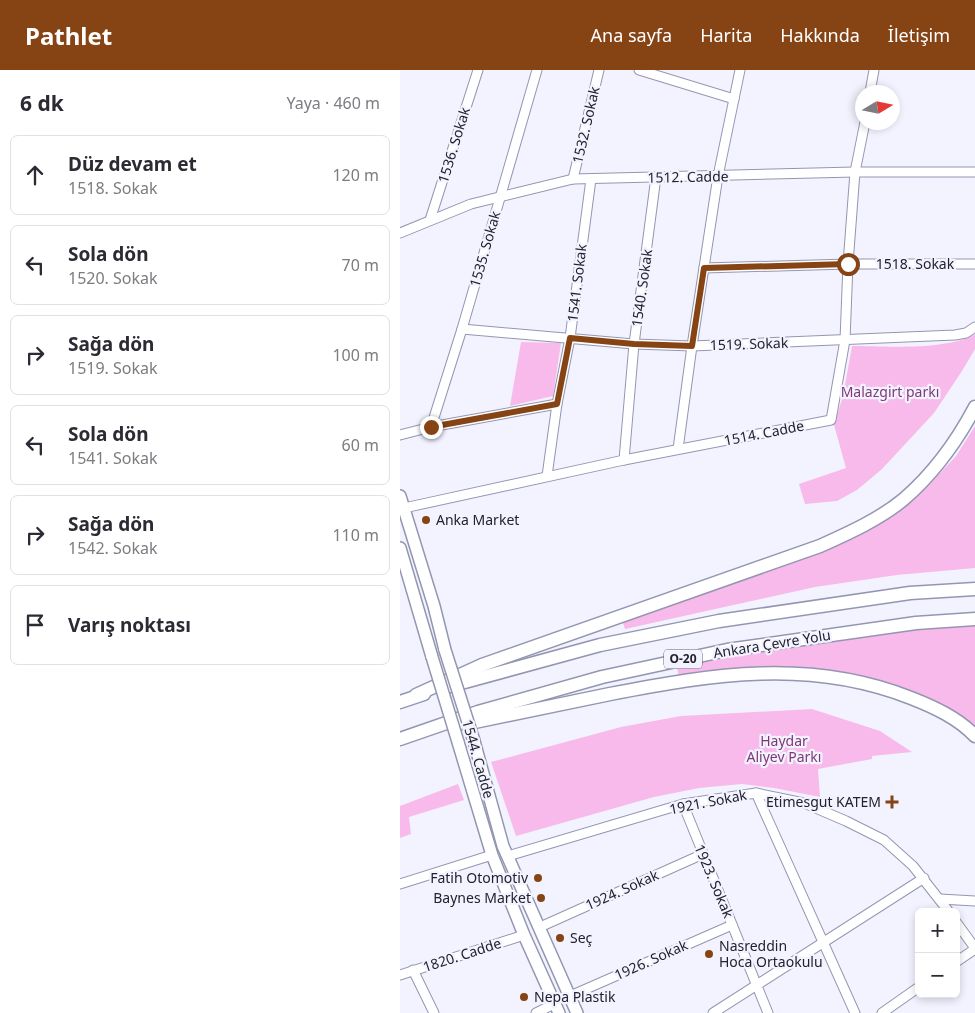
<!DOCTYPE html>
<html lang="tr">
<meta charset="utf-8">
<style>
body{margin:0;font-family:"Noto Sans",sans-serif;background:#f7f7f7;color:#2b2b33}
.controls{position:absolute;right:15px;bottom:15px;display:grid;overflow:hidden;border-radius:8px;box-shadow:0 2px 8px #0003}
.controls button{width:45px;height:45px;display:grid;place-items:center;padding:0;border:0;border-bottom:1px solid #e1e1e2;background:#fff;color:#2b2b33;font:25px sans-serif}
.compass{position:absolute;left:455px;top:15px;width:45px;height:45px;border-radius:50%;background:#fff;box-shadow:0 2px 8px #0003;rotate:80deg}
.stop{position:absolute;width:15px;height:15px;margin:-11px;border:4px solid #864314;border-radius:50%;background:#fff}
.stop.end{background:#864314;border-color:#fff;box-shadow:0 1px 5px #0008}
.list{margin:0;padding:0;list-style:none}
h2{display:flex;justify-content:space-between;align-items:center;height:65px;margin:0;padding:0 20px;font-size:21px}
h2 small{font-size:16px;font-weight:400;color:#7c7c81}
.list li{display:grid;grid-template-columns:32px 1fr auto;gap:15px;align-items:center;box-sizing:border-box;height:80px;margin:0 10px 10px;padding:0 10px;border:1px solid #e1e1e2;border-radius:8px}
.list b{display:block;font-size:19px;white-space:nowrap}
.list p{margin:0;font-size:16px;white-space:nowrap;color:#7c7c81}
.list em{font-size:16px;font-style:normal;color:#7c7c81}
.icon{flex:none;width:28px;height:28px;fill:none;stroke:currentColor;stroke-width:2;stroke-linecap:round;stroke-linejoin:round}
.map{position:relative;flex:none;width:575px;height:943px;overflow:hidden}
header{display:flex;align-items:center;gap:30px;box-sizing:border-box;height:70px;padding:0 25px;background:#864314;color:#fff}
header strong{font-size:24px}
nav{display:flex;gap:28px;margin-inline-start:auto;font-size:18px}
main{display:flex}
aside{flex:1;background:#fff}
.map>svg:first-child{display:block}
.green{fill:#f7baeb}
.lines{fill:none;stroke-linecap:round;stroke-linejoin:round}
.minor-casing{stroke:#9496b1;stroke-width:11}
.major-casing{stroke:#9496b1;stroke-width:14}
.highway-casing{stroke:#9496b1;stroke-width:15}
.minor{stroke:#fff;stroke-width:9}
.major{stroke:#fff;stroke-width:11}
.highway{stroke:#fff;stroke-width:12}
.major-bridge-casing{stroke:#9496b1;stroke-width:14;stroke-linecap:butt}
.major-bridge{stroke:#fff;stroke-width:11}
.route{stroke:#864314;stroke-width:6}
.poi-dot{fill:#864314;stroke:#f2f3ff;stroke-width:2}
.labels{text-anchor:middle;stroke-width:4.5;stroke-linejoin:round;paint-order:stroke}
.shield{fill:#f2f3ff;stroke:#60616c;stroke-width:1}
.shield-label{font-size:12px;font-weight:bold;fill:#21222d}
.street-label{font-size:14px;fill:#21222d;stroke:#f2f3ff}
.park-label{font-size:14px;fill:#7f3874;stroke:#f2f3ff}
.poi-label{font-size:14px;fill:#21222d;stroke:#f2f3ff;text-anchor:start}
</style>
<header>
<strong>Pathlet</strong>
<nav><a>Ana sayfa</a><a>Harita</a><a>Hakkında</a><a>İletişim</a></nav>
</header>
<main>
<aside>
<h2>6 dk<small>Yaya · 460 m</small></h2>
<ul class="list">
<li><svg class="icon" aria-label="ahead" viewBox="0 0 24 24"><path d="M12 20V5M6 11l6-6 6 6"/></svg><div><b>Düz devam et</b><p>1518. Sokak</p></div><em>120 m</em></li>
<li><svg class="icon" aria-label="left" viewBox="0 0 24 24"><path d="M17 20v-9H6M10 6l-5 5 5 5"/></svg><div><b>Sola dön</b><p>1520. Sokak</p></div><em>70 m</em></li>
<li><svg class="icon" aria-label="right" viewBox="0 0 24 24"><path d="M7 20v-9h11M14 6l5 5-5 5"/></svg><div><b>Sağa dön</b><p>1519. Sokak</p></div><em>100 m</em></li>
<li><svg class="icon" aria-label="left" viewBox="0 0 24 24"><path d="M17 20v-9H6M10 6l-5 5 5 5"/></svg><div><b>Sola dön</b><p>1541. Sokak</p></div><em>60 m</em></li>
<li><svg class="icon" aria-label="right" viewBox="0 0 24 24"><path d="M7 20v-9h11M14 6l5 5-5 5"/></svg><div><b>Sağa dön</b><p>1542. Sokak</p></div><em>110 m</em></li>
<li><svg class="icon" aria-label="arrive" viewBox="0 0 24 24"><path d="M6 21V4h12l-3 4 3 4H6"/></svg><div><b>Varış noktası</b></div></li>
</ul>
</aside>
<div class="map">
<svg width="575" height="943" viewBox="0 0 575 943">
<rect width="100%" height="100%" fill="#f2f3ff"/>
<!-- green -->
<g class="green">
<path d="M575 264V279L562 301 534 343 482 399 457 420 437 431 405 434 399 414 446 398 434 355 443 326 452 276C485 276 547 281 575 264Z"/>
<polygon points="121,272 161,273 153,326 110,336"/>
<polygon points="575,356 575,498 497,505 415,517 225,559 222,550 502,437 529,415 556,386"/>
<path d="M575 552V663L474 610 424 600 394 598 279 607 277 598C375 576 475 564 575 552Z"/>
<polygon points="412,639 480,661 512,682 472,686 472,689 418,699 420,727 374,718 342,714 299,718 254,727 116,766 91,692 221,657 281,646"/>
<polygon points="58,714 64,730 9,747 11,764 0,768 0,736"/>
</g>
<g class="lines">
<!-- minor casing -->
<g class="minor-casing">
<g id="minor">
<polyline points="239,0 334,29"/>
<polyline points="470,22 474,0"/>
<polyline points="173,109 199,0"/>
<polyline points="30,150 78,0"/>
<polyline points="0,163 71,134 173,109 455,102 575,102"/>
<polyline points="304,198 448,194 575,194"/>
<polyline points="62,259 234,274 292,276 555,265 566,263 575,257"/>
<polyline points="31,357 62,259 137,0"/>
<polyline points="0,365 31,357 157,334"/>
<polyline points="278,379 292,276 318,106 340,0"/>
<polyline points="224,390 234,274 256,107"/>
<polyline points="147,406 157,334 170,268 191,109"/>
<polyline points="4,438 224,390 431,350 445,270 448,194 455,102 465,52"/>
<polyline points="356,723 455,943"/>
<polyline points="283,734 368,943"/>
<polyline points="108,786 283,734 356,723 404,733 446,751 484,770 513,796 549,842"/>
<polyline points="0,814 92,785"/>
<polyline points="540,829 575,831"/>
<polyline points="556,852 575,878"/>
<polyline points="140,857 303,784"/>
<polyline points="556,892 575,879"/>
<polyline points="13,900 34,943"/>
<polyline points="0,905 124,865"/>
<polyline points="170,926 332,855"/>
<polyline points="136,943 154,934"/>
<polyline points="313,943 524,808"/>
<polyline points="482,943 519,917"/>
</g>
</g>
<!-- major casing -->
<g class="major-casing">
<g id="major">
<polyline points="0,426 34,536 45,580"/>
<polyline points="0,478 32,587"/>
<polyline points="74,671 103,776 177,943"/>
<polyline points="58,672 92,785 124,865 159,943"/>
</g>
</g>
<!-- highway casing -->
<g class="highway-casing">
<g id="highway">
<polyline points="50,616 200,575 319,551 510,523 575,519"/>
<path d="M16 625 82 595 420 476C449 463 480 449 504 429 534 403 557 371 575 337"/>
<polyline points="0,632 24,624"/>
<path d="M65 654C113 644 161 634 210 624 312 604 410 588 511 628 534 637 558 648 575 666"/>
<polyline points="0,669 78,642 202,607 327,580 516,553 575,549"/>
</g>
</g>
<!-- minor -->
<use href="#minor" class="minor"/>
<!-- major -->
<use href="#major" class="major"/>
<!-- highway -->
<use href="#highway" class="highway"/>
<!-- major-bridge casing -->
<g class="major-bridge-casing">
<g id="major-bridge">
<polyline points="45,580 74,671"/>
<polyline points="32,587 58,672"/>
</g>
</g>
<!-- major-bridge -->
<use href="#major-bridge" class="major-bridge"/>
</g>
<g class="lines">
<!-- route -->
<polyline class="route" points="31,357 157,334 170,268 234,274 292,276 304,198 448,194"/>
</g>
<!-- markers -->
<g class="poi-dot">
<circle cx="26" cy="450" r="5"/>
<path d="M489.5 724.5h5v5h5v5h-5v5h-5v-5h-5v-5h5z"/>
<circle cx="138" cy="808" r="5"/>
<circle cx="141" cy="828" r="5"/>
<circle cx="160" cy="868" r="5"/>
<circle cx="309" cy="884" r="5"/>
<circle cx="124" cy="927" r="5"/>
</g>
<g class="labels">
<!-- shield labels -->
<rect class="shield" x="264" y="579.5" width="38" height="19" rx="4"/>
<g class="shield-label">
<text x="283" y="593">O-20</text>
</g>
<!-- street labels -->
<g class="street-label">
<text transform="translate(186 55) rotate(-77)" y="5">1532. Sokak</text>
<text transform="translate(54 75) rotate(-73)" y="5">1536. Sokak</text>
<text transform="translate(288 107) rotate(-1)" y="5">1512. Cadde</text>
<text transform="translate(85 179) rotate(-74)" y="5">1535. Sokak</text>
<text x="515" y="199">1518. Sokak</text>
<text transform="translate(177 213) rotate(-83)" y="5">1541. Sokak</text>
<text transform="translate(242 218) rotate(-82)" y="5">1540. Sokak</text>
<text transform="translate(349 274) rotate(-2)" y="5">1519. Sokak</text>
<text transform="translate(364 363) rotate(-11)" y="5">1514. Cadde</text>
<text transform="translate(372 574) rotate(-9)" y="5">Ankara Çevre Yolu</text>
<text transform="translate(78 689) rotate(74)" y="5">1544. Cadde</text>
<text transform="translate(308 732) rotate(-11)" y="5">1921. Sokak</text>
<text transform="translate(314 811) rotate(67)" y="5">1923. Sokak</text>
<text transform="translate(222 820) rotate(-24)" y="5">1924. Sokak</text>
<text transform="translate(62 885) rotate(-18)" y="5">1820. Cadde</text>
<text transform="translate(251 890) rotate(-24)" y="5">1926. Sokak</text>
</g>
<!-- park labels -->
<g class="park-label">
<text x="490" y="327">Malazgirt parkı</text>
<text x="384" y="676">Haydar<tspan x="384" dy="16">Aliyev Parkı</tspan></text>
</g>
<!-- poi labels -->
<g class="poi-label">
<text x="36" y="455">Anka Market</text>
<text x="481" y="737" text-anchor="end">Etimesgut KATEM</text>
<text x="128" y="813" text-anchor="end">Fatih Otomotiv</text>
<text x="131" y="833" text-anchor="end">Baynes Market</text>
<text x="170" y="873">Seç</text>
<text x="319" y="881">Nasreddin<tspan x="319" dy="16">Hoca Ortaokulu</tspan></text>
<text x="134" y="932">Nepa Plastik</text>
</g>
</g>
</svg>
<div class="controls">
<button>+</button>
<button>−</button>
</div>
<svg class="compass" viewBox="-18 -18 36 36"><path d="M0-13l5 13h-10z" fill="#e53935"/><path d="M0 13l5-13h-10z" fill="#7c7c81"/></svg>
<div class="stop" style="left:448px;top:194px"></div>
<div class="stop end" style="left:31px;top:357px"></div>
</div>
</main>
